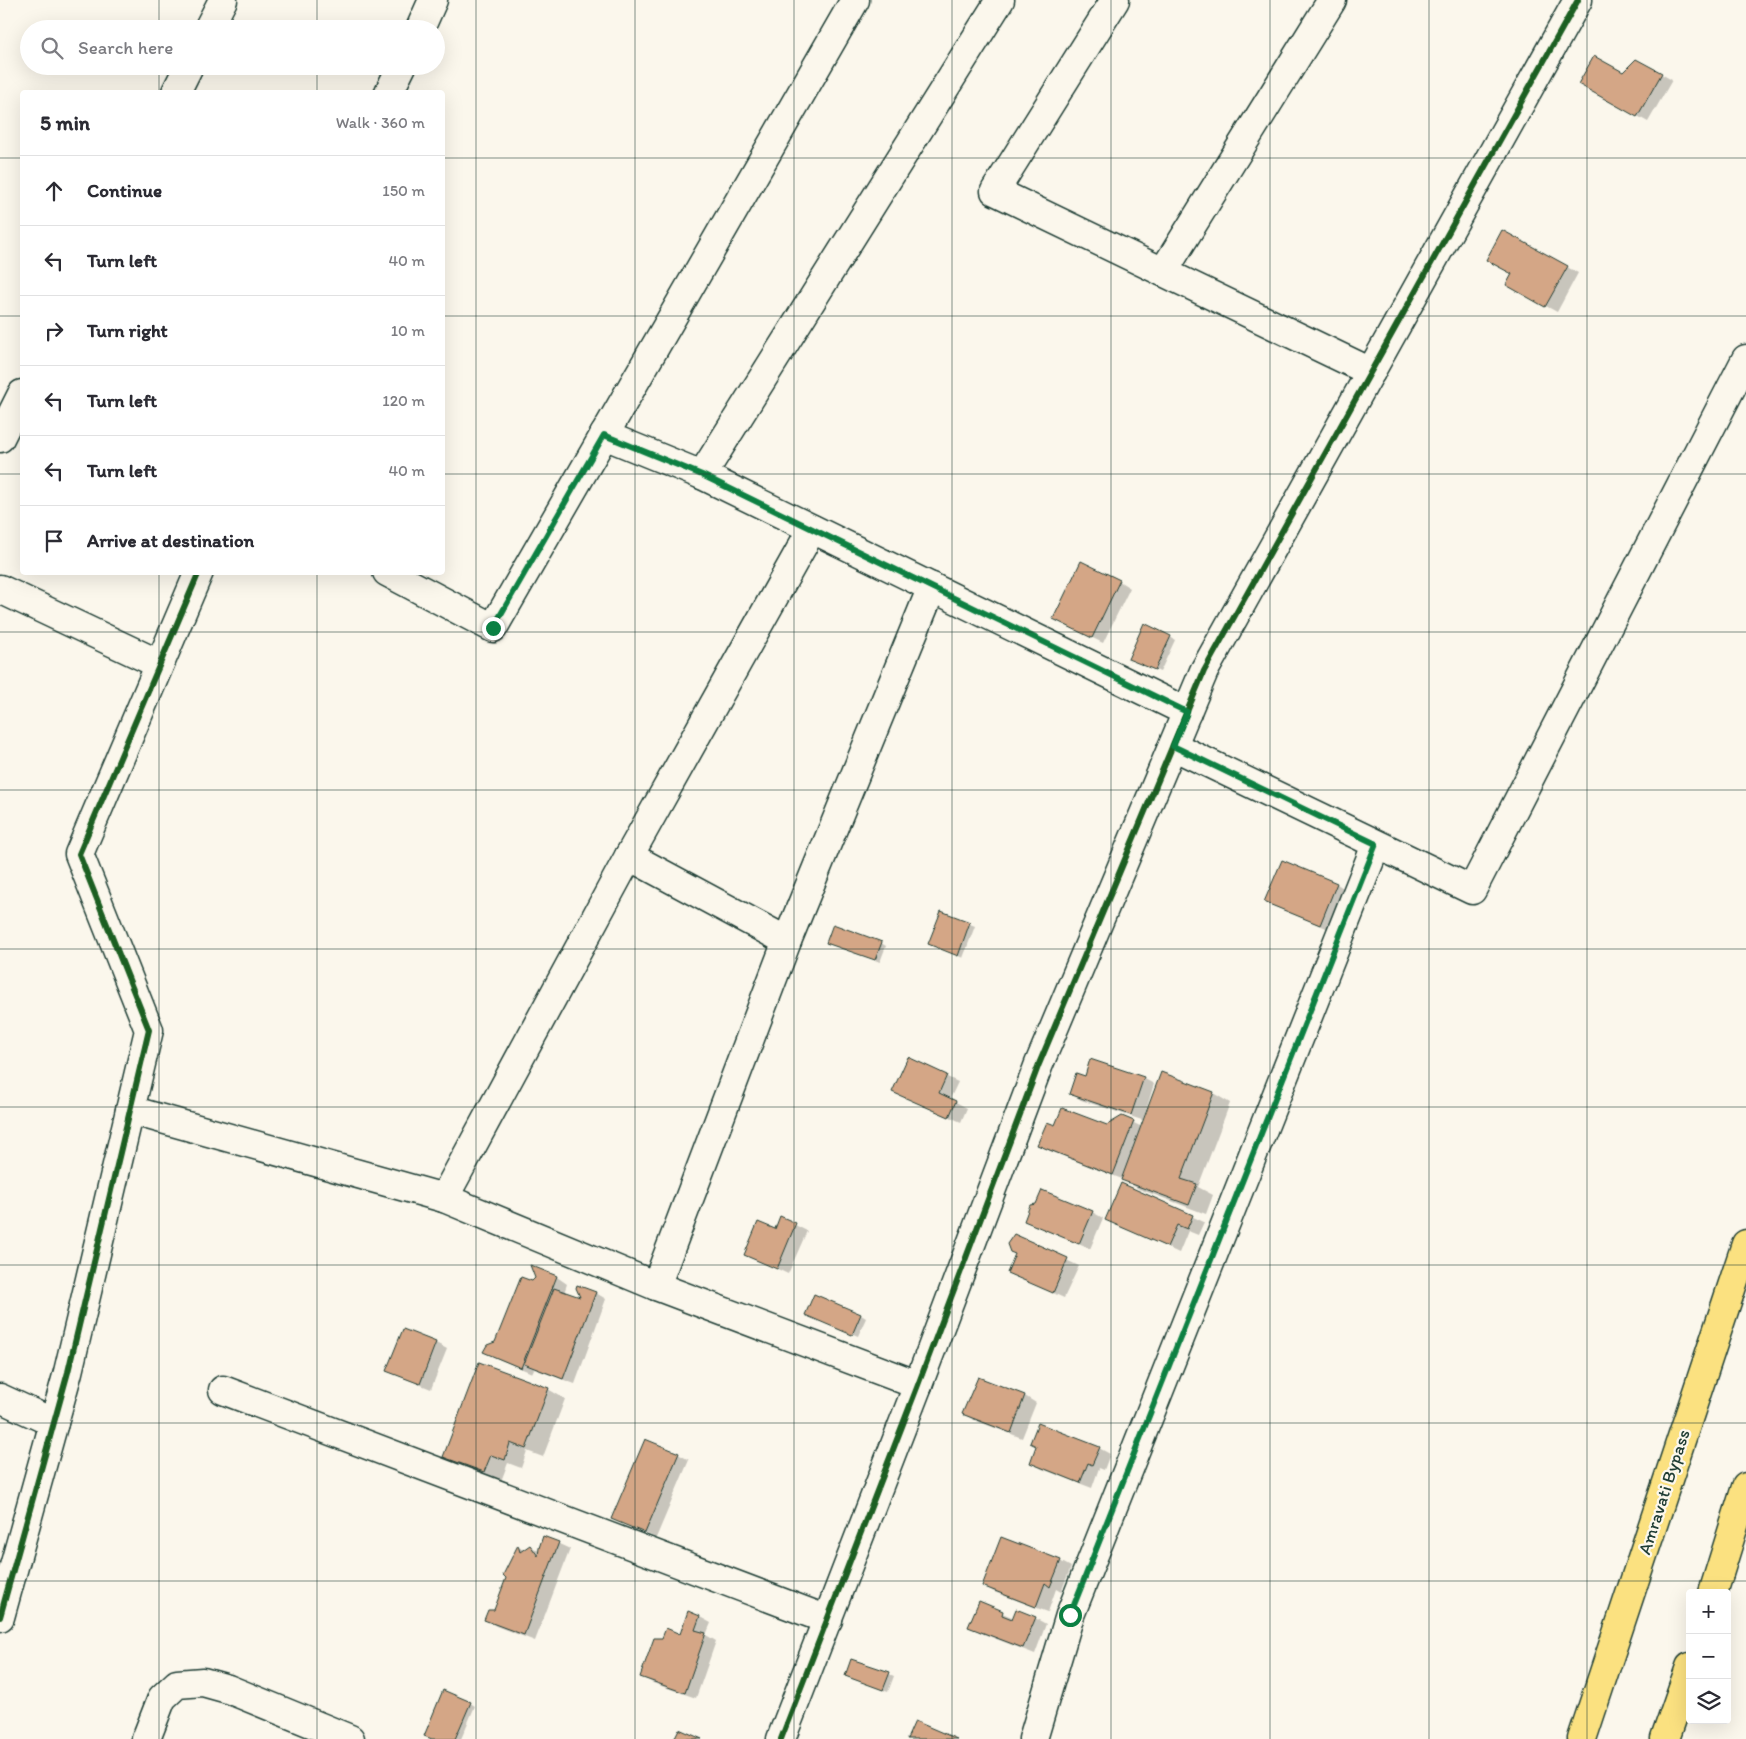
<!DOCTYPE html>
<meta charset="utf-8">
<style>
body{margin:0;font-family:Itim,sans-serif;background:#f2f2f3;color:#2b2b33}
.controls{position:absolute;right:15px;bottom:15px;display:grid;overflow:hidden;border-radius:5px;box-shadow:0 5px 20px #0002}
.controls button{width:45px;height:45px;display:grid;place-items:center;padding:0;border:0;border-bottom:1px solid #e1e1e2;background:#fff;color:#2b2b33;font:25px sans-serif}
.stop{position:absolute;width:15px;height:15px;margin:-11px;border:4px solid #0b8043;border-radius:50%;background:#fff}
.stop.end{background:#0b8043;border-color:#fff;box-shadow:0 1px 5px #0008}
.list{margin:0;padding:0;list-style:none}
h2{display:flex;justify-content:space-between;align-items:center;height:65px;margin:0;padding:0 20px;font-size:21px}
h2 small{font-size:16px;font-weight:400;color:#7c7c81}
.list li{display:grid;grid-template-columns:32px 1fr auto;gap:15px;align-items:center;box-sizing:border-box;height:70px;padding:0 20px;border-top:1px solid #e1e1e2}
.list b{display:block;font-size:19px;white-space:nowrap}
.list em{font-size:16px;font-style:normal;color:#7c7c81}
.icon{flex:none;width:28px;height:28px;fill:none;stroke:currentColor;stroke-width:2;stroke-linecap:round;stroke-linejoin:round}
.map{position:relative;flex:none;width:1746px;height:1739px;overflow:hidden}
.search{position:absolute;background:#fff;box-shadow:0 5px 20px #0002;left:20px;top:20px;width:425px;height:55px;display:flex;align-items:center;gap:12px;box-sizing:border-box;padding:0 18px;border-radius:28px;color:#7c7c81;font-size:19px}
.panel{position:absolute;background:#fff;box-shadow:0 5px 20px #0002;left:20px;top:90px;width:425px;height:485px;border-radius:5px}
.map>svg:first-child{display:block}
.shadow{fill:#0003}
.building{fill:#d4a686;stroke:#1f3d34}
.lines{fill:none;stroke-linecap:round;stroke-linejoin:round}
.minor-casing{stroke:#1f3d34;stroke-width:31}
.highway-casing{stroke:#1f3d34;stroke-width:31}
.minor{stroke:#fbf7ec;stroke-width:28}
.highway{stroke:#fbe180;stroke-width:28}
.cycleway-casing{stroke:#fbf7ec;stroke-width:9}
.cycleway{stroke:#1b5e20;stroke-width:6}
.route{stroke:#0b8043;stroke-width:6}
.grid{fill:none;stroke:#1f3d34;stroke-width:1;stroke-opacity:0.55}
.labels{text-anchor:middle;stroke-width:4.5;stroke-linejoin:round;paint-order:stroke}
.street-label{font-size:18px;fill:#1f3d34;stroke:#fbf7ec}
</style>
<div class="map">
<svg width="1746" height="1739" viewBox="0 0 1746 1739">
<rect width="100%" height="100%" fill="#fbf7ec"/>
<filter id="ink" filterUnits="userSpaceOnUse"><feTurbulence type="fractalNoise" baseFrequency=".02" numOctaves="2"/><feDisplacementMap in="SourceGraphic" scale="10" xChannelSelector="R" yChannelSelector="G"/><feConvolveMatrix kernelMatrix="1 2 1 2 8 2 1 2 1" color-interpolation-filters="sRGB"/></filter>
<g filter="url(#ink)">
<!-- shadow -->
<g class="shadow">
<polygon points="1636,60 1672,80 1648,122 1580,84 1623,73"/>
<polygon points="1567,267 1578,273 1557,312 1507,285 1513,274"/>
<polygon points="1119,581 1130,588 1103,643 1066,625"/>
<polygon points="1170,637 1175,640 1160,672 1135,661"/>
<polygon points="1282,862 1337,884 1348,891 1331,930 1277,907 1266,901"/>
<polygon points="941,912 975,926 963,958 930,944"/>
<polygon points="828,943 881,943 886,946 880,962"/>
<polygon points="908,1059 958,1082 950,1099 967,1108 961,1122 905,1097"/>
<polygon points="1085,1078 1143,1078 1154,1084 1143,1120 1145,1121 1213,1093 1230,1103 1198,1187 1213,1195 1206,1214 1139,1189 1122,1179 1050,1151 1039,1145 1056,1127 1107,1127 1122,1117 1142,1127 1145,1121 1081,1100 1070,1093"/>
<polygon points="1122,1184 1204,1222 1198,1235 1188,1231 1179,1253 1106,1219"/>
<polygon points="1092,1212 1103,1218 1090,1249 1036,1226 1025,1220"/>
<polygon points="781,1218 807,1231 788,1274 746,1254 775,1230"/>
<polygon points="1015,1236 1079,1266 1064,1298 1009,1273 1017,1254"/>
<polygon points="532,1267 557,1277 567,1284 564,1293 582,1299 596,1293 606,1299 575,1384 534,1369 532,1373 496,1358 485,1352 495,1343 537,1278"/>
<polygon points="861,1315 866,1318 858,1336 812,1317"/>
<polygon points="404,1331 436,1343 447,1349 431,1389 399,1376 388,1370"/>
<polygon points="979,1379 1025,1396 1036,1403 1022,1438 974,1420 963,1414"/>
<polygon points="548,1389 565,1399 543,1457 527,1451 521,1468 508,1463 501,1481 461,1466 445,1456"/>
<polygon points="1099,1448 1110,1454 1104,1470 1099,1468 1092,1488 1042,1469 1031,1463"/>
<polygon points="678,1454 689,1460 656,1538 613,1518"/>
<polygon points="544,1537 570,1549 535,1641 496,1626 486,1620 495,1612 518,1547 524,1550 531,1546 540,1552"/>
<polygon points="1060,1561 1071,1567 1061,1592 1056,1589 1048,1612 994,1592 983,1585"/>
<polygon points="979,1603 1014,1618 1035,1618 1046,1624 1035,1654 981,1633 970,1626"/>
<polygon points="700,1617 711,1623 706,1635 716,1641 696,1698 653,1683 642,1677"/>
<polygon points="889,1674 894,1676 888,1692 847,1676"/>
<polygon points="470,1703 475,1706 461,1739 433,1739"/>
</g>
<!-- building -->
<g class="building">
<polygon points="1594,56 1623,72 1636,59 1662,73 1637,117 1578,84"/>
<polygon points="1502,230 1568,266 1545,307 1506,285 1512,274 1486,260"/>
<polygon points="1081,561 1120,580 1092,638 1053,619"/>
<polygon points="1144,623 1171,636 1155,670 1128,659"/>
<polygon points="1282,860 1337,883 1320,925 1264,902"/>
<polygon points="941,911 970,922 958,956 928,944"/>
<polygon points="833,924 882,942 875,960 826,943"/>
<polygon points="908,1057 947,1075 939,1093 956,1101 949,1117 892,1092"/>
<polygon points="1090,1059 1144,1077 1131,1115 1069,1094 1076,1073 1085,1076"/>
<polygon points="1161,1072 1214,1092 1181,1179 1197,1184 1189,1205 1121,1180"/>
<polygon points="1062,1108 1107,1125 1122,1116 1134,1121 1113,1175 1037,1145 1047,1122 1055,1125"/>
<polygon points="1121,1183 1193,1215 1187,1229 1177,1225 1167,1247 1105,1220"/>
<polygon points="1042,1190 1093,1211 1079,1244 1024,1221 1030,1205 1036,1204"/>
<polygon points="780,1216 796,1223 777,1269 744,1255 758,1222 775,1229"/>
<polygon points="1014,1234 1068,1258 1053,1293 1007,1273 1015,1254 1010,1252 1007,1244"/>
<polygon points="530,1265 557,1276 521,1368 483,1352 487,1345 495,1342 521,1277 532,1281 535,1278"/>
<polygon points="577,1285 596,1292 563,1379 524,1364 554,1288 580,1297 576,1288"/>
<polygon points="814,1294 861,1314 852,1335 805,1315"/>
<polygon points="403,1329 436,1342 420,1384 386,1371"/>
<polygon points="479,1362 549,1388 526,1449 510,1443 505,1460 491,1455 484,1472 443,1457"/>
<polygon points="978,1377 1025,1395 1011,1433 962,1414"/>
<polygon points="1038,1423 1100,1447 1092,1465 1088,1463 1080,1483 1030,1463 1036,1446 1030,1443"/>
<polygon points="645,1439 679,1453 645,1533 611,1519"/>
<polygon points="543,1536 559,1542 524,1635 484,1620 488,1610 494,1610 506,1578 503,1575 518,1545 520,1552 530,1545 538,1556 539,1548"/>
<polygon points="1001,1537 1061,1560 1050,1587 1045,1583 1036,1607 982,1586"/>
<polygon points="979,1601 1003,1611 1002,1615 1012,1619 1016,1609 1036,1617 1023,1648 968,1627"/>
<polygon points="688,1611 700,1616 695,1630 706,1633 685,1693 640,1677 654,1638 662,1638 666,1628 680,1634"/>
<polygon points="851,1659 890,1672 883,1690 845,1676"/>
<polygon points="443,1690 471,1702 455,1739 432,1739 424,1736"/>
<polygon points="915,1721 957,1739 907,1739"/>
<polygon points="679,1729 702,1739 674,1739"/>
</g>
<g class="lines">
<!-- minor casing -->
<g class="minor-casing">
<g id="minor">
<polyline points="1115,0 995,191 1371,372"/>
<polyline points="208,29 223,0"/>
<polyline points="420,29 433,0"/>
<polyline points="176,92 189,66"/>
<polyline points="389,92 402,66"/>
<polyline points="1163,272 1332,0"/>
<polyline points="604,435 702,475 1187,712"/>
<polyline points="0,438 22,394"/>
<polyline points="702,475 1000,0"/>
<polyline points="387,572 493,628 855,0"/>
<polyline points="0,589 159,664"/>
<polyline points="1173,746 1472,890 1746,359"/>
<polyline points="629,856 787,941"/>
<polyline points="130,1110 444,1198 656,1286 918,1385"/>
<polyline points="444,1198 629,856 812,529"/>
<polyline points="656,1286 787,941 932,587"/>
<polyline points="223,1390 828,1620"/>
<polyline points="0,1398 54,1423"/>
<polyline points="0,1617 68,1372 149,1030 79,854 199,572"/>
<polyline points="146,1739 162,1698 177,1684 203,1682 228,1689 350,1739"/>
<polyline points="781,1739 918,1385 1039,1064 1204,671 1578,0"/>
<polyline points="1033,1739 1070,1615 1376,845"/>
</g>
</g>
<!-- highway casing -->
<g class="highway-casing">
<g id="highway">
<polyline points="1713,1593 1746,1487"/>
<polyline points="1582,1739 1746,1244"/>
<polyline points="1665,1739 1690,1667"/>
</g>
</g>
<!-- minor -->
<use href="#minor" class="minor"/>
<!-- highway -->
<use href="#highway" class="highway"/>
<!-- cycleway casing -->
<g class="cycleway-casing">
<g id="cycleway">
<polyline points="0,1617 68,1372 149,1030 79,854 199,572"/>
<polyline points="781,1739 918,1385 1039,1064 1204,671 1578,0"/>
</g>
</g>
<!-- cycleway -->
<use href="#cycleway" class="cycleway"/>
</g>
</g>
<g class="lines" filter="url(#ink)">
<!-- route -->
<polyline class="route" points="493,628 604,435 702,475 1187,712 1173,746 1376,844 1070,1615"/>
</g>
<!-- grid -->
<path class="grid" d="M159 0V29M317 0V29M476 0V1739M635 0V1739M794 0V1739M952 0V1739M1111 0V1739M1270 0V1739M1429 0V1739M1587 0V1739M159 66V92M317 66V92M0 158H22M442 158H1746M0 316H22M442 316H1746M0 474H22M442 474H1746M159 572V1739M317 572V1739M0 632H1746M0 790H1746M0 949H1746M0 1107H1746M0 1265H1746M0 1423H1746M0 1581H1746"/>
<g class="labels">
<!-- street labels -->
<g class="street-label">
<text transform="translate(1664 1492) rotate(-72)" y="6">Amravati Bypass</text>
</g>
</g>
</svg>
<div class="controls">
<button>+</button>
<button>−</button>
<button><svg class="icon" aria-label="layers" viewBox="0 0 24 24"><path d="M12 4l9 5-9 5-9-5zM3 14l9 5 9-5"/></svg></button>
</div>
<div class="stop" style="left:1070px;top:1615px"></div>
<div class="stop end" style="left:493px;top:628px"></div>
<div class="search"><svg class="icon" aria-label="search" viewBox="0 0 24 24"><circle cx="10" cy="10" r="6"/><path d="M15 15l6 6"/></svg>Search here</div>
<section class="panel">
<h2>5 min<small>Walk · 360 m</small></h2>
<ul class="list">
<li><svg class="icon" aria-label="ahead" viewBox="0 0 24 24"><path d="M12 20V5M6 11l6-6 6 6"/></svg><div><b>Continue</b></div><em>150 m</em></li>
<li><svg class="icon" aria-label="left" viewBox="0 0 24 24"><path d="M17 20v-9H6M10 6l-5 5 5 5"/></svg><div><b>Turn left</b></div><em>40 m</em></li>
<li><svg class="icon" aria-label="right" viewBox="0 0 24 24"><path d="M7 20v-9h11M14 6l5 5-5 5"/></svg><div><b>Turn right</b></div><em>10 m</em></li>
<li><svg class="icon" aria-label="left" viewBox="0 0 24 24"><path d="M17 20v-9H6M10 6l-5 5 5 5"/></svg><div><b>Turn left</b></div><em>120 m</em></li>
<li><svg class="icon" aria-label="left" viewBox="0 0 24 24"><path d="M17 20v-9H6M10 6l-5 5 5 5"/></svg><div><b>Turn left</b></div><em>40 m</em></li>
<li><svg class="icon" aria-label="arrive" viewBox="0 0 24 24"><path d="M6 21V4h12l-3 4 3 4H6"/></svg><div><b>Arrive at destination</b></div></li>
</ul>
</section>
</div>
